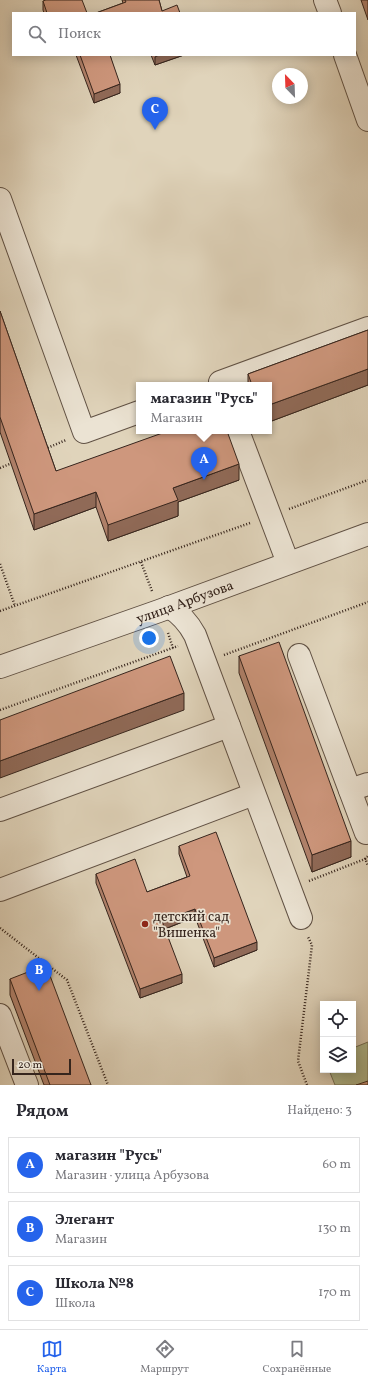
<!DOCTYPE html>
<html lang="ru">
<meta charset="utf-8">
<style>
body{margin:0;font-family:Vollkorn,serif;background:#f7f7f7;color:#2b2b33}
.controls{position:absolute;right:12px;bottom:12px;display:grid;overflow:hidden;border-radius:0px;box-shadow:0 2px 10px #0003}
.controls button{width:36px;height:36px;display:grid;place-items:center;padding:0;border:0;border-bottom:1px solid #e1e1e2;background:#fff;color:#2b2b33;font:20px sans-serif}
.compass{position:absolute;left:272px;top:68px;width:36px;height:36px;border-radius:50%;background:#fff;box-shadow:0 2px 10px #0003;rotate:337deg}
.scale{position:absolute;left:12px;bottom:10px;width:59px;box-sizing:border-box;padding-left:4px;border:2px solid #36251d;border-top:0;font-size:11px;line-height:14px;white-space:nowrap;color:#36251d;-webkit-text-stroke:3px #ebe3d3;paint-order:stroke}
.you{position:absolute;left:149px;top:638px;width:14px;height:14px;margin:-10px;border:3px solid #fff;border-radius:50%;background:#1a73e8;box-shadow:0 0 0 6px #1a73e833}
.badge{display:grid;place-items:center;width:26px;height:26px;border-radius:50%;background:#2563eb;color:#fff;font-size:13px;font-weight:700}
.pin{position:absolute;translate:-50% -33px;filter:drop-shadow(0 1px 2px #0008)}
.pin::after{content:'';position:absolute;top:21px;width:14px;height:12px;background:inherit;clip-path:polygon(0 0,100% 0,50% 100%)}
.popup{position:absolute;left:136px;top:382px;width:136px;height:52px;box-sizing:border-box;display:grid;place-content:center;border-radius:0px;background:#fff;filter:drop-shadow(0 1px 3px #0005);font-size:13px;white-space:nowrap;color:#7c7c81}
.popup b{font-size:15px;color:#2b2b33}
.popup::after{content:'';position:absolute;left:50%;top:100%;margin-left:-8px;border:8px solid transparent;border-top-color:#fff}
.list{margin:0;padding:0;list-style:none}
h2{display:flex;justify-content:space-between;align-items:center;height:52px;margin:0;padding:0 16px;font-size:17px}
h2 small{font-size:13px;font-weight:400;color:#7c7c81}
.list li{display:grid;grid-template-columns:26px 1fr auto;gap:12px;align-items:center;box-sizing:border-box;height:56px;margin:0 8px 8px;padding:0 8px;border:1px solid #e1e1e2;border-radius:0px}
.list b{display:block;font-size:15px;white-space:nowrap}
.list p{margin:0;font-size:13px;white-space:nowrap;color:#7c7c81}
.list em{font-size:13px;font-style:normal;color:#7c7c81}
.icon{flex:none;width:22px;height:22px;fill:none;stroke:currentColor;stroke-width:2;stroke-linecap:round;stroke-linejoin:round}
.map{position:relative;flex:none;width:368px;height:1085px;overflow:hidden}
.search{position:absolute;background:#fff;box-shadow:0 2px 10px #0003;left:12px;right:12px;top:12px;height:44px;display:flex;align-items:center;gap:10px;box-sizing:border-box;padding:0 14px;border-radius:0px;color:#7c7c81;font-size:15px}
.sheet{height:244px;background:#fff}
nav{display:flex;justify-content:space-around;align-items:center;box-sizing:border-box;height:56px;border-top:1px solid #e1e1e2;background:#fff;font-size:11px;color:#7c7c81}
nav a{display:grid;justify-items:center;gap:2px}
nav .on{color:#2563eb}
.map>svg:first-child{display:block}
.green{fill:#b1bd91;stroke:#747157}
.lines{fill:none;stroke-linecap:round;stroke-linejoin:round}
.minor-casing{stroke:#605144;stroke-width:24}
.path{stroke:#36251d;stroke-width:2.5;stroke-dasharray:1 2;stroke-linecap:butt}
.minor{stroke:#ebe3d3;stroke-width:22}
.wall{fill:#b1826c;stroke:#36251d}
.shaded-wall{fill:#906a58;stroke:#36251d}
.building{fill:#ce977d;stroke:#36251d}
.poi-dot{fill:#8f2418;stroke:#ebe3d3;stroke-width:1.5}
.labels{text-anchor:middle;stroke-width:3.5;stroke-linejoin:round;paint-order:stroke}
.street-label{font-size:14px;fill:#36251d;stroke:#ebe3d3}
.poi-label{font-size:14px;fill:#36251d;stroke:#ebe3d3;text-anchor:start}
</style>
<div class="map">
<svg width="368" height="1085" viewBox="0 0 368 1085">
<rect width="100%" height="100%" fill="#e0d4bb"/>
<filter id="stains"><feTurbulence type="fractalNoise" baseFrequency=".005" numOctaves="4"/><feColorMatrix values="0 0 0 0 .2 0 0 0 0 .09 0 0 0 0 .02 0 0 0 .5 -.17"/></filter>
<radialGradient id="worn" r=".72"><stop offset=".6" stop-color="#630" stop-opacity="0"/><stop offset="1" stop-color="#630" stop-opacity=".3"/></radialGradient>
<!-- green -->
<polygon class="green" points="368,1042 368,1085 335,1085 329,1070 353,1070 353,1048"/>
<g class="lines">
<!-- minor casing -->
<g class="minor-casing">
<g id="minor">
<polyline points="325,0 330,13"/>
<polyline points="345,55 368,120"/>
<polyline points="0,199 84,432 139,412"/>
<polyline points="220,382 368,328"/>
<polyline points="238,431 288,563"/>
<path d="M169 607C181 614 188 622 195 635L301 918"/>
<polyline points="299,655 366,833"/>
<path id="s1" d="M0 667 159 611 368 534"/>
<polyline points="350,790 368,784"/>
<polyline points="0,810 229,726"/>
<polyline points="0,890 254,794"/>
<polyline points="0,1015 27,1085"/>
</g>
</g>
<!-- path -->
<g class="path">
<polyline points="45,449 66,440"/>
<polyline points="0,468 12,463"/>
<polyline points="289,509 368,480"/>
<polyline points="141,562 152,591"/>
<polyline points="0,564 15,606"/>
<polyline points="0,611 250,523"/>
<polyline points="168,633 173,648"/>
<polyline points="224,655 368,602"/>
<polyline points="0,710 178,646"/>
<polyline points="365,858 368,866"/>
<polyline points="309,881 365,859 368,856"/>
<polyline points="0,928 67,980 108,1085"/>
<polyline points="307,1085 298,1061 312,945 308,937"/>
</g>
<!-- minor -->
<use href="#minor" class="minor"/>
</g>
<!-- wall -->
<g class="wall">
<polygon points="122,0 159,0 162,11 96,13 123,3"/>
<polygon points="361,0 368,0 368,20"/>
<polygon points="43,1 87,13 44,13 43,10"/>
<polygon points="76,55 110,55 120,93 94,103"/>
<polygon points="151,55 184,55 155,65"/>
<polygon points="0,311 56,471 239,480 178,502 178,516 108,541 96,507 34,530 0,432"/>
<polygon points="368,330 368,385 269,422 269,385 248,385 248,374"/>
<polygon points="239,656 351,857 312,872 239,673"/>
<polygon points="179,846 257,950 214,967 195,917 165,929 182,983 140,998 96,883 96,874 147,892 187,877 179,854"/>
<polygon points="10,979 91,1085 44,1085 10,995"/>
</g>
<!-- shaded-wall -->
<g class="shaded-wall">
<polygon points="159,55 184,55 155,65 155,57"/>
<polygon points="120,84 120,93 94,103 94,94"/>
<polygon points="368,369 368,385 269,422 269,405"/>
<polygon points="239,464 239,480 178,502 178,516 108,541 108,525 173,488"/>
<polygon points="96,492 96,507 34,530 34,514"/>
<polygon points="184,693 184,710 0,778 0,761"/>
<polygon points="351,841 351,857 312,872 312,855"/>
<polygon points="195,909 195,917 162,930 162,921"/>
<polygon points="257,942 257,950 214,967 214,958"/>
<polygon points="182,974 182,983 140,998 140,989"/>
</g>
<!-- building -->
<g class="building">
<polygon points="46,0 82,0 87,13 47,13 43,1"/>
<polygon points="125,0 159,0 162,11 177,5 180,13 96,13 126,2"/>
<polygon points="80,55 110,55 120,84 94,94"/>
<polygon points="0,311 56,471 168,431 227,431 239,464 173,488 178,500 108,525 96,492 34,514 0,417"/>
<polygon points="368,330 368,369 269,405 269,385 252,385 248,374"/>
<polygon points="279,642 351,841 312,855 239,656"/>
<polygon points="170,656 184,693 0,761 0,720"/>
<polygon points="216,832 257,942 214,958 195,909 162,921 182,974 140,989 96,874 135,859 147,892 190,876 179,846"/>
<polygon points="46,965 91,1085 50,1085 10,979"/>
<polygon points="368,1081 368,1085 356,1085"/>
</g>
<!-- markers -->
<circle class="poi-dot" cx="145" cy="924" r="4"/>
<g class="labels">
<!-- street labels -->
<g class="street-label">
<text dy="5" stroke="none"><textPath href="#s1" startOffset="196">улица Арбузова</textPath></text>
</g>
<!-- poi labels -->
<g class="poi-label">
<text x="153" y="921">детский сад<tspan x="153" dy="16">"Вишенка"</tspan></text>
</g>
</g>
<rect width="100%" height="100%" filter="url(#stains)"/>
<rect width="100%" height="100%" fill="url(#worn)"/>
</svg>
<div class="controls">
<button><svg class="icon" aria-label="locate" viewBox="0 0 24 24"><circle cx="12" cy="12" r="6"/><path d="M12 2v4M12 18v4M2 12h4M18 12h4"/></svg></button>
<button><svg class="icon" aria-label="layers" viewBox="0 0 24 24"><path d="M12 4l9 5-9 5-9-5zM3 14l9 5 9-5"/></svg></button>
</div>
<svg class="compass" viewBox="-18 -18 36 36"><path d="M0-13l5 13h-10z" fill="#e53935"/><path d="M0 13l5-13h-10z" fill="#7c7c81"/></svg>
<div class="scale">20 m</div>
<div class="you"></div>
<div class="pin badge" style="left:204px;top:480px">A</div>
<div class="popup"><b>магазин &quot;Русь&quot;</b>Магазин</div>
<div class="pin badge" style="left:39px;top:991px">B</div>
<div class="pin badge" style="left:155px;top:130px">C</div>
<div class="search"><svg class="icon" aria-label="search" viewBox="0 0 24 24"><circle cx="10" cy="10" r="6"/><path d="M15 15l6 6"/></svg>Поиск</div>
</div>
<section class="sheet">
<h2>Рядом<small>Найдено: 3</small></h2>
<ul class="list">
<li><span class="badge">A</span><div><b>магазин &quot;Русь&quot;</b><p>Магазин · улица Арбузова</p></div><em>60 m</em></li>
<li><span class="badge">B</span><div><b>Элегант</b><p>Магазин</p></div><em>130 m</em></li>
<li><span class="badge">C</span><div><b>Школа №8</b><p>Школа</p></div><em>170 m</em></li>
</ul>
</section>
<nav>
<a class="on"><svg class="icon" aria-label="map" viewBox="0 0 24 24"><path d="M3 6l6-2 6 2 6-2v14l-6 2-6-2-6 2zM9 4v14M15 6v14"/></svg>Карта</a>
<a><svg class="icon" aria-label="directions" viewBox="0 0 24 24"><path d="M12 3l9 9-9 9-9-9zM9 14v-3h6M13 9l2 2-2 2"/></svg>Маршрут</a>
<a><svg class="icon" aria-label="saved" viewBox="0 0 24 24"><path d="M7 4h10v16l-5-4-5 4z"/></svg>Сохранённые</a>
</nav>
